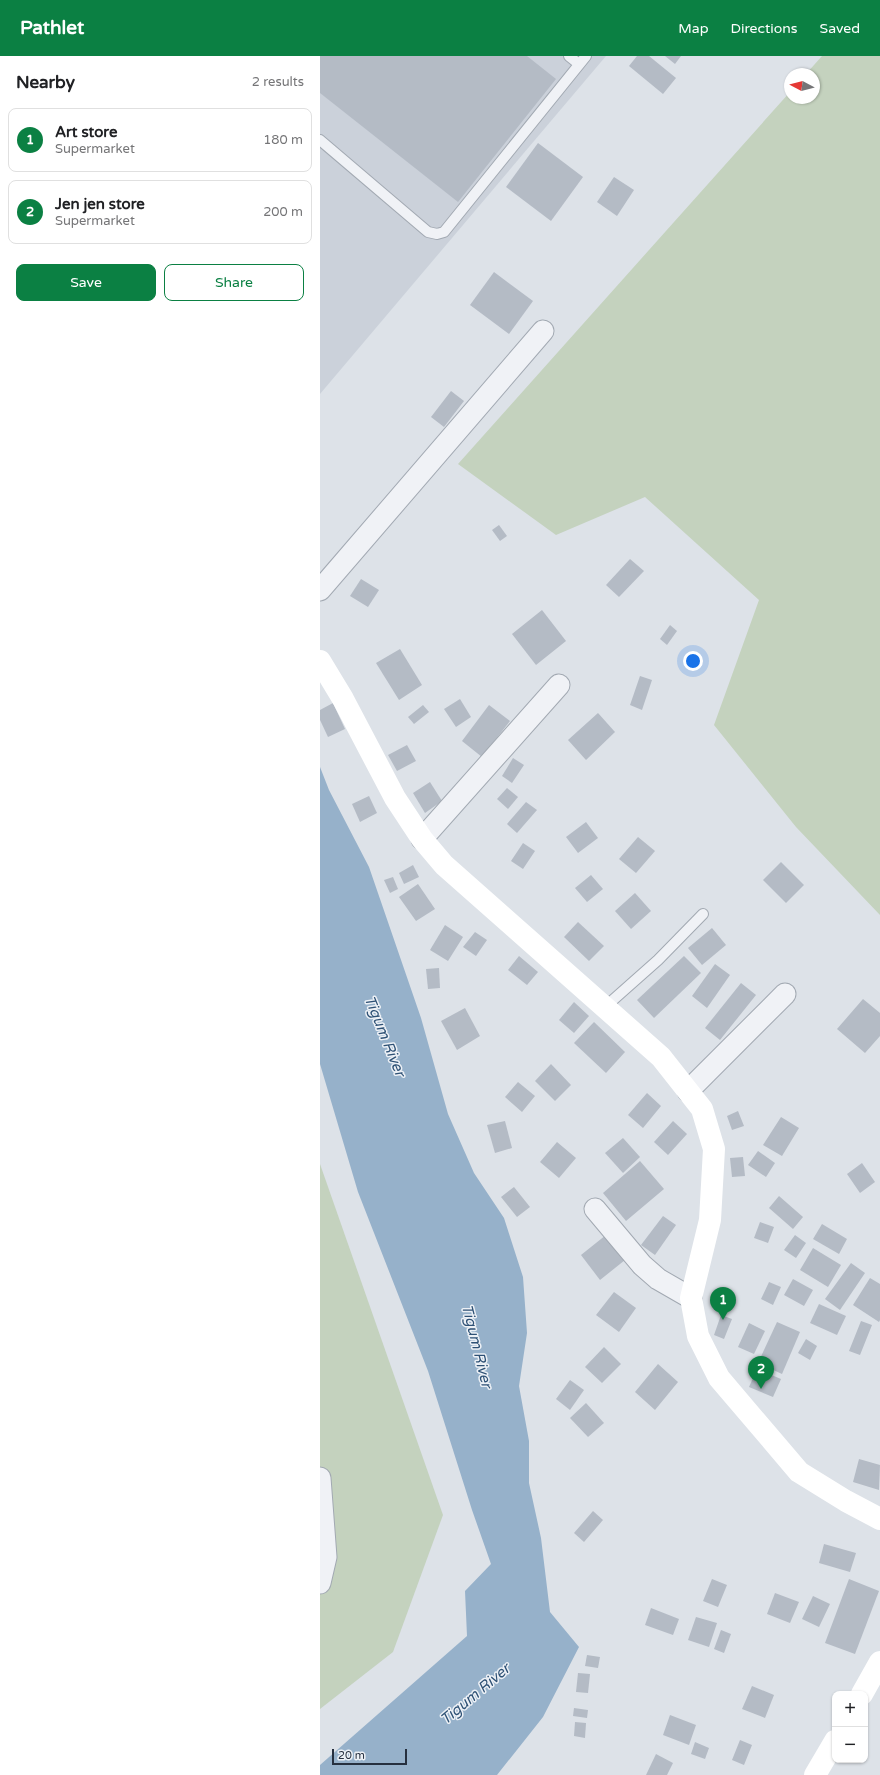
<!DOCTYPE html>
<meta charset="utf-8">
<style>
body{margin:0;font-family:"Varela Round",sans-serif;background:#f6f6f6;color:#202124}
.controls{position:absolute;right:12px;bottom:12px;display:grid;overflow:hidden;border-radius:8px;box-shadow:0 1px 3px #0004}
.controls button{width:36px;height:36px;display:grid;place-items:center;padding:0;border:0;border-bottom:1px solid #e0e0e0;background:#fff;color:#202124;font:20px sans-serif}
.compass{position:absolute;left:464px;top:12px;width:36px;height:36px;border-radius:50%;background:#fff;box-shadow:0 1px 3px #0004;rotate:277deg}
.scale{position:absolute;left:12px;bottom:10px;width:75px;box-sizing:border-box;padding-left:4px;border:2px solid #26303f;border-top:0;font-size:11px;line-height:14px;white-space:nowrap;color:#26303f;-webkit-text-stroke:3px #edf1f6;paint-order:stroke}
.you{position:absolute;left:373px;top:605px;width:14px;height:14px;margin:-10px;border:3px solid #fff;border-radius:50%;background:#1a73e8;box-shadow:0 0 0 6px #1a73e833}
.badge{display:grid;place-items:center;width:26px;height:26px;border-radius:50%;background:#0b8043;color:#fff;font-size:13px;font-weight:700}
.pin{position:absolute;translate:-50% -33px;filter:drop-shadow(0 1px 2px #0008)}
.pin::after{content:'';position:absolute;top:21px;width:14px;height:12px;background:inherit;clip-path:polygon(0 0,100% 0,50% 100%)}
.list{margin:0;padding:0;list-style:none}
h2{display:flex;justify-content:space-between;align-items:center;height:52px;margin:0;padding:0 16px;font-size:17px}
h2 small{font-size:13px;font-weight:400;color:#757577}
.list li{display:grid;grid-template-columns:26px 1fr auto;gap:12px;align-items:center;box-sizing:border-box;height:64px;margin:0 8px 8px;padding:0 8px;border:1px solid #e0e0e0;border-radius:8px}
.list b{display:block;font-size:15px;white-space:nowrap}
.list p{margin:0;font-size:13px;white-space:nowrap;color:#757577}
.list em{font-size:13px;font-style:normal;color:#757577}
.actions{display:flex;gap:8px;padding:12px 16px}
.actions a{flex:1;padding:9px 0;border:1px solid #0b8043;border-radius:8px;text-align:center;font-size:14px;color:#0b8043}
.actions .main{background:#0b8043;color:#fff}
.map{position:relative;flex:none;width:560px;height:1719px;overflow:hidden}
header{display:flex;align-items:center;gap:24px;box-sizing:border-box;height:56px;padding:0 20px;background:#0b8043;color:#fff}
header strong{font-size:19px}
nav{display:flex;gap:22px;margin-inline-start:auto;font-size:14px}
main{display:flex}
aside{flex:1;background:#fff}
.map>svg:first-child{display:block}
.built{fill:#cbd1da}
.green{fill:#c4d2be}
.water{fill:#96b1ca}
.building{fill:#b4bbc5}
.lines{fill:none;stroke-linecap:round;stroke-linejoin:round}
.lane-casing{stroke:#a2a9b2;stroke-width:12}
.street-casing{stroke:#a2a9b2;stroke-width:23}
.lane{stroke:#f0f2f6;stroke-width:10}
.street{stroke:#f0f2f6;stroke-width:21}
.secondary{stroke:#fff;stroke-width:22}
.labels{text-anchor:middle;stroke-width:3;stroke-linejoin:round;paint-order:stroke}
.water-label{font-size:15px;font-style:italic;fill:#2e5175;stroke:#edf1f6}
</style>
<header>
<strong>Pathlet</strong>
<nav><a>Map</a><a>Directions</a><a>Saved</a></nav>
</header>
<main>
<aside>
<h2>Nearby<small>2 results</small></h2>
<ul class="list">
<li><span class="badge">1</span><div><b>Art store</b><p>Supermarket</p></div><em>180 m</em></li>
<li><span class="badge">2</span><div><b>Jen jen store</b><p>Supermarket</p></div><em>200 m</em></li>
</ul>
<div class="actions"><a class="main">Save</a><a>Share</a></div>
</aside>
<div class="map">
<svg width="560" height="1719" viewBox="0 0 560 1719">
<rect width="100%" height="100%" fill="#dde2e8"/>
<!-- built -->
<polygon class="built" points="0,0 286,0 0,338"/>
<!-- green -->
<g class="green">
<polygon points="502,0 560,0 560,859 476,771 394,669 439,544 325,441 236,479 138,408 470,36 470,42 494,42 494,18 486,18"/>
<polygon points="0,1108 123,1459 73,1596 0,1653"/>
</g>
<!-- water -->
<polygon class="water" points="0,711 9,734 49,811 101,962 128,1058 154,1117 184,1162 203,1221 207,1277 199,1330 209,1385 209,1427 221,1482 230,1556 259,1591 223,1661 177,1719 0,1719 0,1709 147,1580 145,1535 171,1508 152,1454 108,1315 38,1136 0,1008"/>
<!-- building -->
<g class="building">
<polygon points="0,0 207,0 236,23 138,146 0,37"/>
<polygon points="317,0 329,0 356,22 343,38 309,10"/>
<polygon points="345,0 361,0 355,8"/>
<polygon points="218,87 263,121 231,165 186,131"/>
<polygon points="294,121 314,134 297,160 277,146"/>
<polygon points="174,216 213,245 189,278 150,249"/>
<polygon points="131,335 144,345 124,371 111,361"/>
<polygon points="179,469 187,480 180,485 172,474"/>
<polygon points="310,503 324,515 299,541 286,529"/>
<polygon points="41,523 59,534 48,551 30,540"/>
<polygon points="222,554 246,585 216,609 192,578"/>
<polygon points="350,569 357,575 347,589 340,583"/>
<polygon points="80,593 102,629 79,644 56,607"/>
<polygon points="320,620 332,624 322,654 310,649"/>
<polygon points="140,643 151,661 136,671 124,653"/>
<polygon points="13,647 25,673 8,681 0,664 0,654"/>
<polygon points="103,649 109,656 94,668 88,661"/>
<polygon points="169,649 190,665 162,701 142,685"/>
<polygon points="278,657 295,676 266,704 248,684"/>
<polygon points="87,689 96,705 77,715 68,699"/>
<polygon points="193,702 204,709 192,727 182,720"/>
<polygon points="110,726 122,745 105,757 93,737"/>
<polygon points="187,732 198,741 188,753 177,743"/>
<polygon points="49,740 57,757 40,766 32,748"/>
<polygon points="206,746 217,754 197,777 187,768"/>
<polygon points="266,766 278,782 258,797 246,781"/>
<polygon points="318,781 335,795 316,817 299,803"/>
<polygon points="203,787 215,795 203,813 191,805"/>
<polygon points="461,806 484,829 466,847 443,824"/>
<polygon points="93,809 99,821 84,828 79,817"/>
<polygon points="271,819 283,833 267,846 255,832"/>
<polygon points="73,821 78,833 70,837 64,824"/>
<polygon points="98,828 115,853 96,865 79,841"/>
<polygon points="315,837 331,855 311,873 295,855"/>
<polygon points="258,866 284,890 269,905 244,881"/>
<polygon points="125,869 143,881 128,905 110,894"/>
<polygon points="392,872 406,889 382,909 368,892"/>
<polygon points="155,876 167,884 156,900 143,891"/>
<polygon points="199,900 218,916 207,929 188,914"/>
<polygon points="364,900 381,917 334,962 317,944"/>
<polygon points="395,908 410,919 387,952 372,940"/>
<polygon points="119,912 120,932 108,933 106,913"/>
<polygon points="421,927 436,939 400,984 385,972"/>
<polygon points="543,943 560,957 560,980 545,997 517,973"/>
<polygon points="254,946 269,960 254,977 239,964"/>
<polygon points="145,952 160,980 137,994 121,965"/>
<polygon points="274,966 305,996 286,1017 254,987"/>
<polygon points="231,1008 251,1029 235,1045 215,1025"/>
<polygon points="198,1026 215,1040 202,1056 185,1041"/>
<polygon points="327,1037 341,1050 323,1072 308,1059"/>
<polygon points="418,1055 424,1070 412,1074 407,1060"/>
<polygon points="461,1061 479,1072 462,1100 443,1089"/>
<polygon points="185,1065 192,1092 175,1097 167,1069"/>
<polygon points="353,1065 367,1078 348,1099 334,1086"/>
<polygon points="303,1082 320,1101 303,1117 285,1097"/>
<polygon points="237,1086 256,1102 239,1122 220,1106"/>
<polygon points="438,1095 455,1107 446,1121 428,1109"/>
<polygon points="423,1101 425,1120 412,1121 410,1102"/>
<polygon points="320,1105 344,1133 306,1165 283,1137"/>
<polygon points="542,1107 555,1126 540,1137 527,1118"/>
<polygon points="194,1131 210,1151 197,1161 181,1141"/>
<polygon points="459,1140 483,1161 473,1173 449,1152"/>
<polygon points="343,1160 356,1169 335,1199 321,1189"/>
<polygon points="440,1166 454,1171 448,1187 434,1182"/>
<polygon points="502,1168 527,1183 519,1198 493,1183"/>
<polygon points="286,1179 305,1204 280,1224 261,1199"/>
<polygon points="475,1179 486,1187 476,1202 464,1194"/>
<polygon points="493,1192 521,1209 508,1231 480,1214"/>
<polygon points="531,1207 545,1217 520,1254 505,1243"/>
<polygon points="550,1222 560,1228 560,1264 559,1266 533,1249"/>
<polygon points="473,1223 493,1234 484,1250 464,1239"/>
<polygon points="449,1226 461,1231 453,1249 441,1243"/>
<polygon points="294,1236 316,1252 299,1276 276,1259"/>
<polygon points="499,1248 526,1260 517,1279 490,1267"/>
<polygon points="401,1259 412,1263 404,1283 394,1279"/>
<polygon points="541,1265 552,1269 540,1299 529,1295"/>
<polygon points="457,1266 480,1276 462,1318 438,1307"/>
<polygon points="429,1267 445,1275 434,1298 418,1291"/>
<polygon points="486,1283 497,1290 490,1304 478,1297"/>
<polygon points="284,1291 301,1308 282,1327 265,1311"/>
<polygon points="338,1308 358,1326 335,1354 315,1336"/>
<polygon points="437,1313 461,1323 453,1341 429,1331"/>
<polygon points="250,1324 264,1334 250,1354 236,1343"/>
<polygon points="266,1347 284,1367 268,1381 250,1362"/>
<polygon points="539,1403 560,1409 559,1434 533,1426"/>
<polygon points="273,1455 283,1464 264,1486 254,1477"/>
<polygon points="504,1488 536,1497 530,1516 499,1507"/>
<polygon points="392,1523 407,1529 398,1551 383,1545"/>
<polygon points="529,1523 559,1535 535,1598 505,1587"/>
<polygon points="455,1537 479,1546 470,1567 447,1558"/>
<polygon points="493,1540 510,1548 499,1571 482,1563"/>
<polygon points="331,1552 359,1563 353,1579 325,1569"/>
<polygon points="376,1561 397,1567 389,1591 368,1584"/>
<polygon points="401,1574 411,1578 404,1597 394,1593"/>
<polygon points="267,1599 280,1601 278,1612 265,1610"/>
<polygon points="258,1617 270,1618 268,1637 256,1636"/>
<polygon points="432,1630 454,1639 445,1662 422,1653"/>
<polygon points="254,1652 268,1654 267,1662 253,1660"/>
<polygon points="350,1659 376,1669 369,1689 343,1679"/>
<polygon points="255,1666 266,1667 265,1682 254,1680"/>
<polygon points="420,1684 432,1689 424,1709 412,1704"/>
<polygon points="375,1686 389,1692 385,1703 371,1698"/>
<polygon points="336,1698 353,1707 347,1719 326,1719"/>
</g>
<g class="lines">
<!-- lane casing -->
<g class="lane-casing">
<g id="lane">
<polyline points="249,0 259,8"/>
<polyline points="0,84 108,176 117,178 124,176 266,0"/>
<polyline points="285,951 338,904 383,858"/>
</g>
</g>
<!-- street casing -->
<g class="street-casing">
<g id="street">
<polyline points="0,534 223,275"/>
<polyline points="102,783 239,629"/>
<polyline points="368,1035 465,938"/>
<polyline points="275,1153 322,1209 338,1223 371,1242"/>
<polyline points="0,1422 6,1501 0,1527"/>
</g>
</g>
<!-- lane -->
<use href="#lane" class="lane"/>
<!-- street -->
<use href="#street" class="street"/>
<!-- secondary -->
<g class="secondary">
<polyline points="0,605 23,643 75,742 102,783 124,809 341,1001 382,1053 394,1093 390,1164 371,1242 378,1280 399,1322 479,1416 526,1445 560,1463"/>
<polyline points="542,1638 560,1606"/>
<polyline points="495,1719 515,1685"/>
</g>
</g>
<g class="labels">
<!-- water labels -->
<g class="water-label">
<text transform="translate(65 980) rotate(68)" y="5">Tigum River</text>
<text transform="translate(157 1290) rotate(76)" y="5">Tigum River</text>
<text transform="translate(155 1638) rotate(-40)" y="5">Tigum River</text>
</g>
</g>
</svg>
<div class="controls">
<button>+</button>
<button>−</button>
</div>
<svg class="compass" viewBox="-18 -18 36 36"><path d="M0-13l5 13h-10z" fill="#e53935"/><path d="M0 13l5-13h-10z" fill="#757577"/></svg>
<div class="scale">20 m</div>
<div class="you"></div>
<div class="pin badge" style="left:403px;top:1264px">1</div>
<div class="pin badge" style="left:441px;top:1333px">2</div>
</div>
</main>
